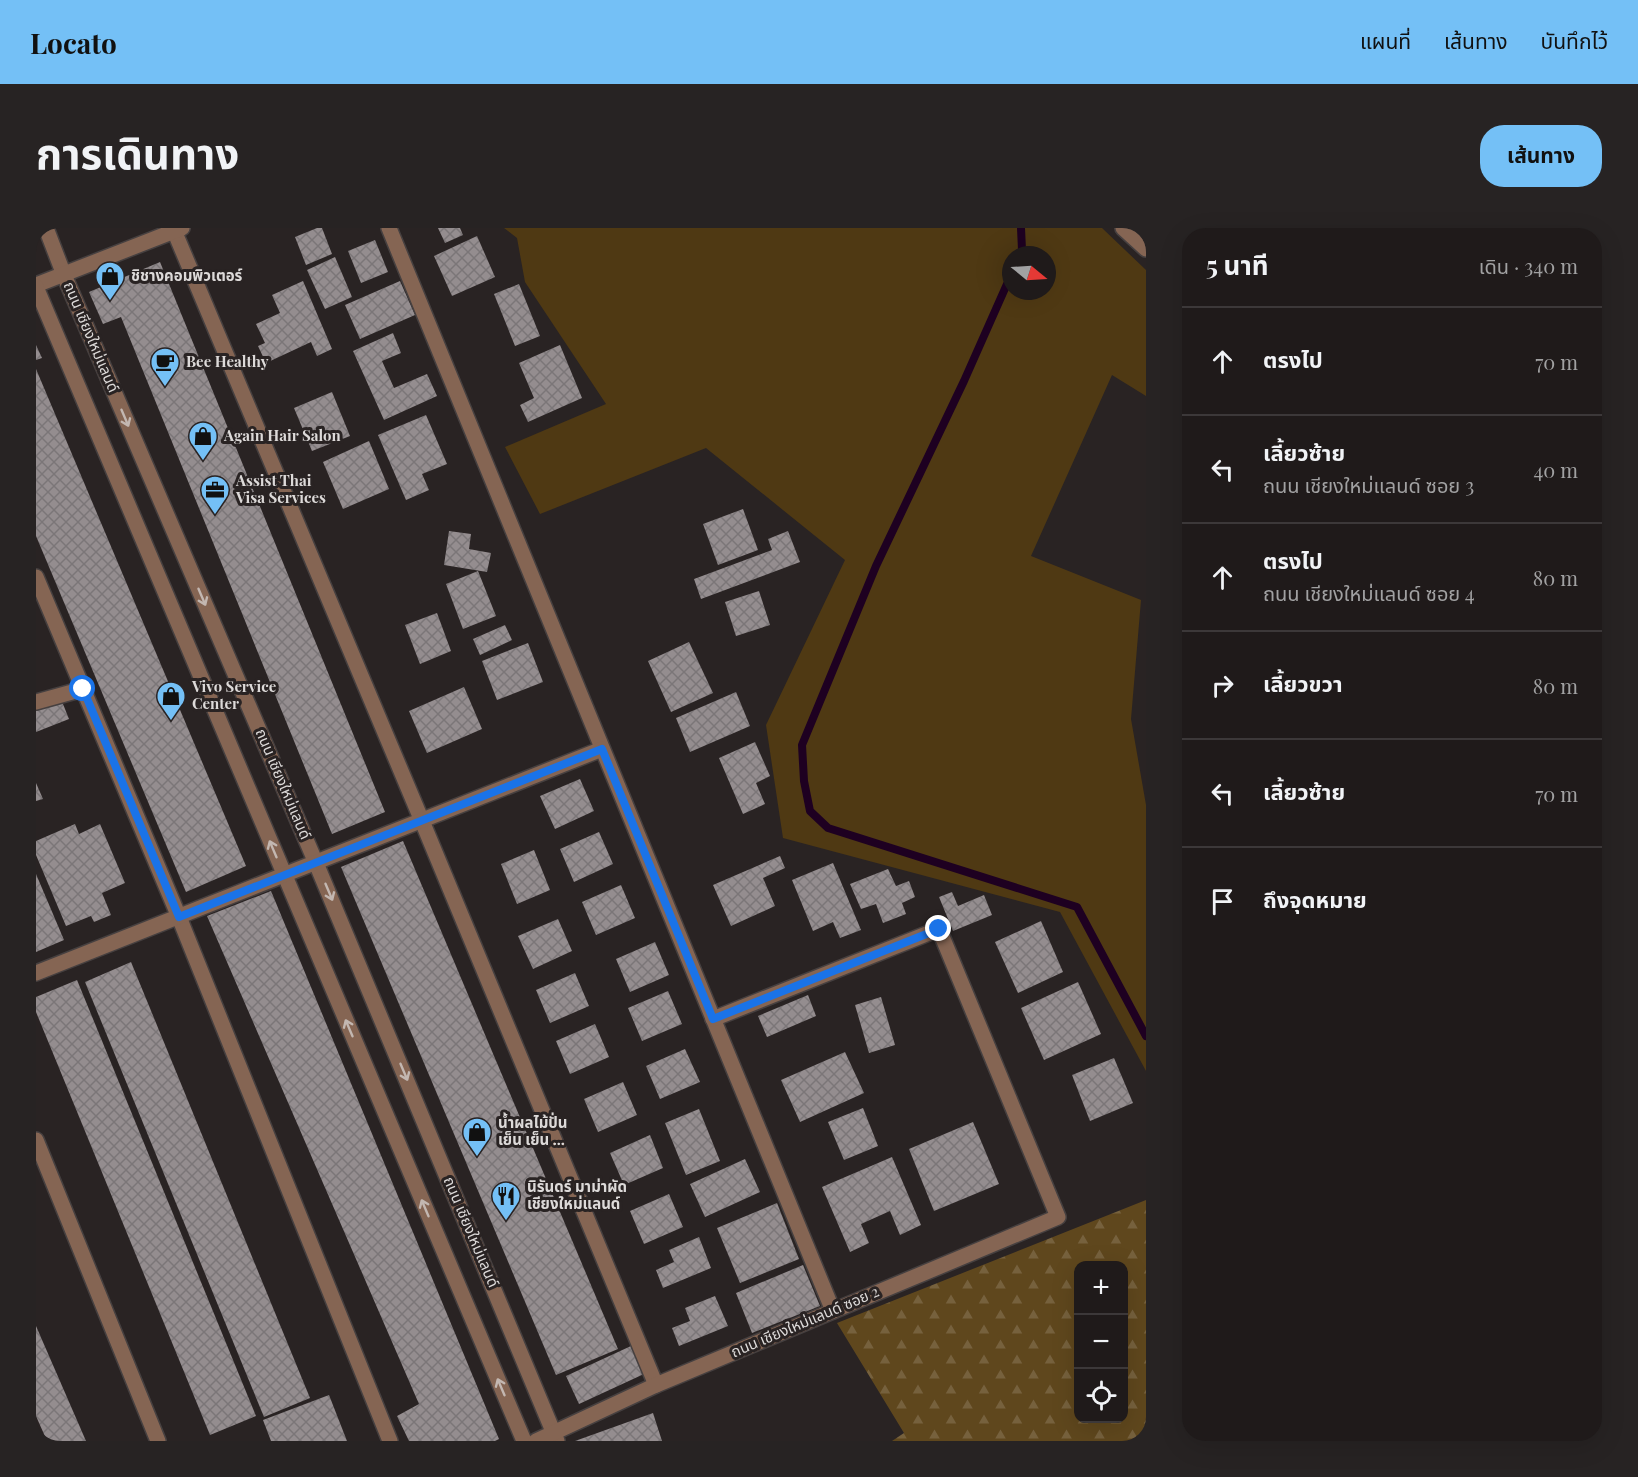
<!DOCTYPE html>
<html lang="th">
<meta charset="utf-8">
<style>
body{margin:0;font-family:"Playfair Display","Noto Sans Thai",serif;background:#272323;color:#f1f3f6}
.controls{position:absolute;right:18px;bottom:18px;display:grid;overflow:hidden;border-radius:12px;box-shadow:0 6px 24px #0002}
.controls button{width:54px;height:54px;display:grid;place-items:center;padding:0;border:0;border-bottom:2px solid #3c3839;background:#1f1a1a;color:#f1f3f6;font:30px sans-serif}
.compass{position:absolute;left:966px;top:18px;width:54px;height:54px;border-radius:50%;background:#1f1a1a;box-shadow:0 6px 24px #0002;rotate:108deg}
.stop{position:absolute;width:18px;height:18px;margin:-14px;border:4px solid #1a73e8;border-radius:50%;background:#fff}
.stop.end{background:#1a73e8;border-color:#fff;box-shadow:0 2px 6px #0008}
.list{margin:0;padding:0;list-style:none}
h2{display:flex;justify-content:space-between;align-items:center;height:78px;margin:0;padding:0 24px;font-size:26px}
h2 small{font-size:20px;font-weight:400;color:#a1a1a2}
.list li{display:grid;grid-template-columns:39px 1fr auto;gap:18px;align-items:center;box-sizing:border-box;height:108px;padding:0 24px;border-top:2px solid #3c3839}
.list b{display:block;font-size:22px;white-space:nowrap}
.list p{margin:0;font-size:20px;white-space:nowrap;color:#a1a1a2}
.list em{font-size:20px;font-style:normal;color:#a1a1a2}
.icon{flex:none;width:33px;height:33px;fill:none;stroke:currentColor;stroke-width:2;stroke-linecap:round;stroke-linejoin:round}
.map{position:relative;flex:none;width:1110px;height:1213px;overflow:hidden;border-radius:24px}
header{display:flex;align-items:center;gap:36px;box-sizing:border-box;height:84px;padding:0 30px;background:#74c0f6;color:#111}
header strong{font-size:28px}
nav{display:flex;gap:33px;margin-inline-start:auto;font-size:21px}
.intro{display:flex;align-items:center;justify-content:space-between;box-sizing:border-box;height:144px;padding:0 36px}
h1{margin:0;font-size:42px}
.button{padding:15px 27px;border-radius:24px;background:#74c0f6;color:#111;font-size:21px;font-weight:700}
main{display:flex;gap:36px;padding:0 36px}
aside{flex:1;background:#1f1a1a;border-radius:24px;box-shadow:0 6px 24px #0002}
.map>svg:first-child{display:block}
.grass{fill:#4f3913;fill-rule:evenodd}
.forest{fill:url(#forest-firs);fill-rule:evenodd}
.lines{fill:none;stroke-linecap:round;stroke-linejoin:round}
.stream{stroke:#1e0021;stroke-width:8}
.building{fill:url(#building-cross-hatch)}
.minor-casing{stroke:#464040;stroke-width:18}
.minor{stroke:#856553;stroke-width:15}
.oneway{stroke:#c3b7b1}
.route{stroke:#1a73e8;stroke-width:8}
.labels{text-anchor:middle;stroke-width:6;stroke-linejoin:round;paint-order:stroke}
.poi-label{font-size:15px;font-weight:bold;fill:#dddad9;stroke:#292323;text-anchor:start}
.street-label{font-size:15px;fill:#dddad9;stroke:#292323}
</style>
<header>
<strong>Locato</strong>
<nav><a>แผนที่</a><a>เส้นทาง</a><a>บันทึกไว้</a></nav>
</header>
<div class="intro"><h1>การเดินทาง</h1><a class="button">เส้นทาง</a></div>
<main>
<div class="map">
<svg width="1110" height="1213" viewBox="0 0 1110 1213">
<defs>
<pattern id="forest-firs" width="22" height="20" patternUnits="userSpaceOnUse" patternTransform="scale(1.5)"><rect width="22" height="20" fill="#5f471d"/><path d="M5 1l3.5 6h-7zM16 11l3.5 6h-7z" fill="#76613d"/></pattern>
<pattern id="building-cross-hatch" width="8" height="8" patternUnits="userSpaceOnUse" patternTransform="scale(1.5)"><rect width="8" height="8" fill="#948d8f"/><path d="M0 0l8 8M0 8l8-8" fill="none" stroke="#7b7678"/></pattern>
</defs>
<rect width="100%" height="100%" fill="#292323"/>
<!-- grass -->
<path class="grass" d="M468 0H1066L1110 42V168L1076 147 995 328 1105 372 1095 491 1110 577V843L1024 684 747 610 730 497 809 332 670 220 504 286 469 219 570 176 489 54 481 10ZM975 27H1011V63H975Z"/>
<!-- forest -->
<path class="forest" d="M1110 972V1213H856L868 1205 801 1095ZM1042 1038H1088V1190H1042Z"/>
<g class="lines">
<!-- stream -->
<g class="stream">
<polyline points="984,27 986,22 985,0"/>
<polyline points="975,47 928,153 840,338 766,517 768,553 774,583 792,600 1041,679 1110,808"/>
</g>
</g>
<!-- building -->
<g class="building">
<polygon points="281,0 286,0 296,26 270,37 259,9"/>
<polygon points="402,0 424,0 427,7 409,15"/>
<polygon points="441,8 459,49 416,68 398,28"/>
<polygon points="339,12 352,44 325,55 312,23"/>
<polygon points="299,29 316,69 289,81 271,42"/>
<polygon points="124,34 349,584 296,606 85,89 67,96 53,64"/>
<polygon points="267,53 296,121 281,128 275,114 230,135 222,118 229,115 220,96 244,85 236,67"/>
<polygon points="364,53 379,87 324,111 309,77"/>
<polygon points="483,56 504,108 479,118 458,66"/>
<polygon points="357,105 365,125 346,133 358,160 391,146 401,168 348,192 317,123"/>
<polygon points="0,117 6,130 0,132"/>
<polygon points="524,117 546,170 492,194 484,177 498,170 483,135"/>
<polygon points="0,141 210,638 150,664 0,308"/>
<polygon points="296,164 314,208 276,223 258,180"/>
<polygon points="390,187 411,236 386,246 393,262 370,272 342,207"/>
<polygon points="333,213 353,261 307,281 287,234"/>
<polygon points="707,281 722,322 682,337 667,296"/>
<polygon points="413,303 435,306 433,321 455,325 451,344 408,337"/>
<polygon points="752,303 764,334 665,371 658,351 736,322 732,311"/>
<polygon points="442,343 460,388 427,401 410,356"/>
<polygon points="723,363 734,397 700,408 689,374"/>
<polygon points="401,385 415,423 384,436 369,397"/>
<polygon points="469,397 476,412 444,427 437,411"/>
<polygon points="653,414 677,465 635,484 612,433"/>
<polygon points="492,415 507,454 461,472 446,433"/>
<polygon points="428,459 446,501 391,525 373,483"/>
<polygon points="700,464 714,498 654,524 640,490"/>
<polygon points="25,471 33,491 0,504 0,482"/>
<polygon points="719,514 734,548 720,555 729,576 707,586 683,530"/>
<polygon points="544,551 558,583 519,601 504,568"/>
<polygon points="0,555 7,571 0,573"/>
<polygon points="39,596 43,606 64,596 89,655 66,665 75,687 58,694 55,688 30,698 0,627 0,613"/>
<polygon points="563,604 577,636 538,654 524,621"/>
<polygon points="367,613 582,1121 520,1147 305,639"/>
<polygon points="498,622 514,662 481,676 465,636"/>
<polygon points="744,628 749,640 727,650 739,678 695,698 677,657"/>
<polygon points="797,635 825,702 804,710 797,694 777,703 756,652"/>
<polygon points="852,641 860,658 873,653 879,669 866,675 870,686 847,695 840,676 825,681 814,656"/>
<polygon points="0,646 28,712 0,724"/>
<polygon points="585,657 599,690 560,707 546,674"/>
<polygon points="235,663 463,1211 459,1213 373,1213 361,1188 383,1176 171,688"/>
<polygon points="916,664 922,678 948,667 956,687 917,703 903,669"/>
<polygon points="522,691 536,723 497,741 482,708"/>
<polygon points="1005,693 1027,744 982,765 959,714"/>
<polygon points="619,714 633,747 594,764 580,731"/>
<polygon points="95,734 274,1170 228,1189 49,754"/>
<polygon points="539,745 553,778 514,795 500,762"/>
<polygon points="41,752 220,1188 174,1207 0,784 0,769"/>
<polygon points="1042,754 1065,806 1008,832 985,780"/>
<polygon points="632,763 646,796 606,813 592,780"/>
<polygon points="772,767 780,788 731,809 722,788"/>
<polygon points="845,769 859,817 833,825 819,777"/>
<polygon points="559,796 573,829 534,846 520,813"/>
<polygon points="649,821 664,854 624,871 610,838"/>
<polygon points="809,824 828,865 764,894 745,852"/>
<polygon points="1078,830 1097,875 1054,893 1036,847"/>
<polygon points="587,854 601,887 562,904 548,871"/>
<polygon points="827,880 842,918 808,932 792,894"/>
<polygon points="663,881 684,933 650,947 629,895"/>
<polygon points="937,894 963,956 898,983 873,921"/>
<polygon points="614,907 627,940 588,957 574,925"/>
<polygon points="856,929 885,997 864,1007 854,983 825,996 833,1015 814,1024 786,959"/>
<polygon points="709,931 724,964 669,989 654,956"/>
<polygon points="633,966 647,999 608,1016 594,983"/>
<polygon points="741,975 763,1031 704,1055 681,1000"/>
<polygon points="663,1009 675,1040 627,1060 620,1042 638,1034 633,1022"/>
<polygon points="767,1037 784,1078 716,1105 700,1065"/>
<polygon points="679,1068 692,1098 643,1118 636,1100 654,1093 649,1080"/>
<polygon points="0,1098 50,1213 11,1213 0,1188"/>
<polygon points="595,1118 608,1146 543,1176 530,1148"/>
<polygon points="293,1167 311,1213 235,1213 227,1192"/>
<polygon points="617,1185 626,1213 539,1213"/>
</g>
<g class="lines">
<!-- minor casing -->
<g class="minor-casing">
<g id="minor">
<polyline points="10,0 28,47 280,635 521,1213"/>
<polyline points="137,0 386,593 620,1157"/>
<polyline points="353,0 797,1083"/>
<polyline points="1087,0 1110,21"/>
<polyline points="0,57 146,0"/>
<polyline points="0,59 488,1213"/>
<polyline points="0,349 143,689 354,1213"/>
<polyline points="0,474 47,461"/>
<polyline points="0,745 566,521"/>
<polyline points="0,912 122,1213"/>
<polyline points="500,1213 620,1157 1022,989 903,701 677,791"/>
</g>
</g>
<!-- minor -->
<use href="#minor" class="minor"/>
</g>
<!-- one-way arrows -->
<defs><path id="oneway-shaft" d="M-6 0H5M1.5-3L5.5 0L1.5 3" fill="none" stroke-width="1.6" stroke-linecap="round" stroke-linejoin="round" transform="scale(1.5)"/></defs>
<g class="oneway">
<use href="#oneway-shaft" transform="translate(89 190) rotate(67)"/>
<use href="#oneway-shaft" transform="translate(166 369) rotate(67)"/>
<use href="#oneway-shaft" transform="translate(237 621) rotate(-113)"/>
<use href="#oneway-shaft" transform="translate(293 664) rotate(67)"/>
<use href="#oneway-shaft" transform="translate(313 800) rotate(-113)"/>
<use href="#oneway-shaft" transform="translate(368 844) rotate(67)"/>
<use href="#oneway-shaft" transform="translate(389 980) rotate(-113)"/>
<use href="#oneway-shaft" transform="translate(465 1159) rotate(-113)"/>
</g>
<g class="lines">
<!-- route -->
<polyline class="route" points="47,461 143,689 566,521 677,791 903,701"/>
</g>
<!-- icons -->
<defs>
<g id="shop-pin" transform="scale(1.5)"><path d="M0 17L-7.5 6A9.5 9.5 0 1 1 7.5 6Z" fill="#74c0f6" stroke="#292323"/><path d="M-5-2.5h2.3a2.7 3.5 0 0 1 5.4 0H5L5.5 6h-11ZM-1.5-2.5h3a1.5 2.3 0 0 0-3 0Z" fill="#111"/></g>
<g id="cafe-pin" transform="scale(1.5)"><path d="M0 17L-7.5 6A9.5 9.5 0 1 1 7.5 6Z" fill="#74c0f6" stroke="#292323"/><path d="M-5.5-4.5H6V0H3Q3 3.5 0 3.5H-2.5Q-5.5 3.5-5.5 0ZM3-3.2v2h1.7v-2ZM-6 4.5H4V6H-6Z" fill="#111"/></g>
<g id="office-pin" transform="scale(1.5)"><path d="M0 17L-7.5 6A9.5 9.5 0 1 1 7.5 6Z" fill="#74c0f6" stroke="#292323"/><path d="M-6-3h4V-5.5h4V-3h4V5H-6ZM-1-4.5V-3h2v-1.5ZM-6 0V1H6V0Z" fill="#111"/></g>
<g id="restaurant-pin" transform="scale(1.5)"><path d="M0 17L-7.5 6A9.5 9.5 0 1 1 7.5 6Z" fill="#74c0f6" stroke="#292323"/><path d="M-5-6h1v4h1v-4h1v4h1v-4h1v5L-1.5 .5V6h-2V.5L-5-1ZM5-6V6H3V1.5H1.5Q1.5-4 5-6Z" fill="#111"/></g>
</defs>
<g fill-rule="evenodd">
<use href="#shop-pin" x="74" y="48"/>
<use href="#cafe-pin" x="129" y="134"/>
<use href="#shop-pin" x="167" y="208"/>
<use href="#office-pin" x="179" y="262"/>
<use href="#shop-pin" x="135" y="468"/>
<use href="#shop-pin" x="441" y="904"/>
<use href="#restaurant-pin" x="470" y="968"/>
</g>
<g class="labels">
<!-- poi labels -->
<g class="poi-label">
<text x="95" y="53">ชิชางคอมพิวเตอร์</text>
<text x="150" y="139">Bee Healthy</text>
<text x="188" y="213">Again Hair Salon</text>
<text x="200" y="258">Assist Thai<tspan x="200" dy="17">Visa Services</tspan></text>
<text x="156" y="464">Vivo Service<tspan x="156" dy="17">Center</tspan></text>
<text x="462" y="900">น้ำผลไม้ปั่น<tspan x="462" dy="17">เย็น เย็น ...</tspan></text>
<text x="491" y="964">นิรันดร์ มาม่าผัด<tspan x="491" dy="17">เชียงใหม่แลนด์</tspan></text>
</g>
<!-- street labels -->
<g class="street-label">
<text transform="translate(55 109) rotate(67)" y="5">ถนน เชียงใหม่แลนด์</text>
<text transform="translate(247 556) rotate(67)" y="5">ถนน เชียงใหม่แลนด์</text>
<text transform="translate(435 1004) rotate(67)" y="5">ถนน เชียงใหม่แลนด์</text>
<text transform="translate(769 1094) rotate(-23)" y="5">ถนน เชียงใหม่แลนด์ ซอย 2</text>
</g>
</g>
</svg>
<div class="controls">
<button>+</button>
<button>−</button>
<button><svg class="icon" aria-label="locate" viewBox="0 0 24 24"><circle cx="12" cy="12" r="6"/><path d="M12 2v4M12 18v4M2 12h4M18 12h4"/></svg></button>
</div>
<svg class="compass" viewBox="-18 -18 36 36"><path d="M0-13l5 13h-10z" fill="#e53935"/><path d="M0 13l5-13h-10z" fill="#a1a1a2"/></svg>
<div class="stop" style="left:47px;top:461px"></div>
<div class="stop end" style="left:903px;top:701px"></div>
</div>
<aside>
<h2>5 นาที<small>เดิน · 340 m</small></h2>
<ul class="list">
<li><svg class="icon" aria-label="ahead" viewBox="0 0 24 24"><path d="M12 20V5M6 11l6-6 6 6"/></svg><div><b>ตรงไป</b></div><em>70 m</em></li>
<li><svg class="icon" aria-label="left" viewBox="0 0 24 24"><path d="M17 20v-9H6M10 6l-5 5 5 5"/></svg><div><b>เลี้ยวซ้าย</b><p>ถนน เชียงใหม่แลนด์ ซอย 3</p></div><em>40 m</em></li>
<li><svg class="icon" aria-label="ahead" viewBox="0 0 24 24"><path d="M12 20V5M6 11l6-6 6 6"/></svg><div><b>ตรงไป</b><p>ถนน เชียงใหม่แลนด์ ซอย 4</p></div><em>80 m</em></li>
<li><svg class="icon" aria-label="right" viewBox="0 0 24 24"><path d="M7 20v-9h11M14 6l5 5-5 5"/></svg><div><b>เลี้ยวขวา</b></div><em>80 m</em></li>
<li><svg class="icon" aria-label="left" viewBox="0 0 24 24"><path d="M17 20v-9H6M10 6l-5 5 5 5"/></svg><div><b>เลี้ยวซ้าย</b></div><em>70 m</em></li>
<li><svg class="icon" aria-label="arrive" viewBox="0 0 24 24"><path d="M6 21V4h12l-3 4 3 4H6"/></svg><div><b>ถึงจุดหมาย</b></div></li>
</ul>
</aside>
</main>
